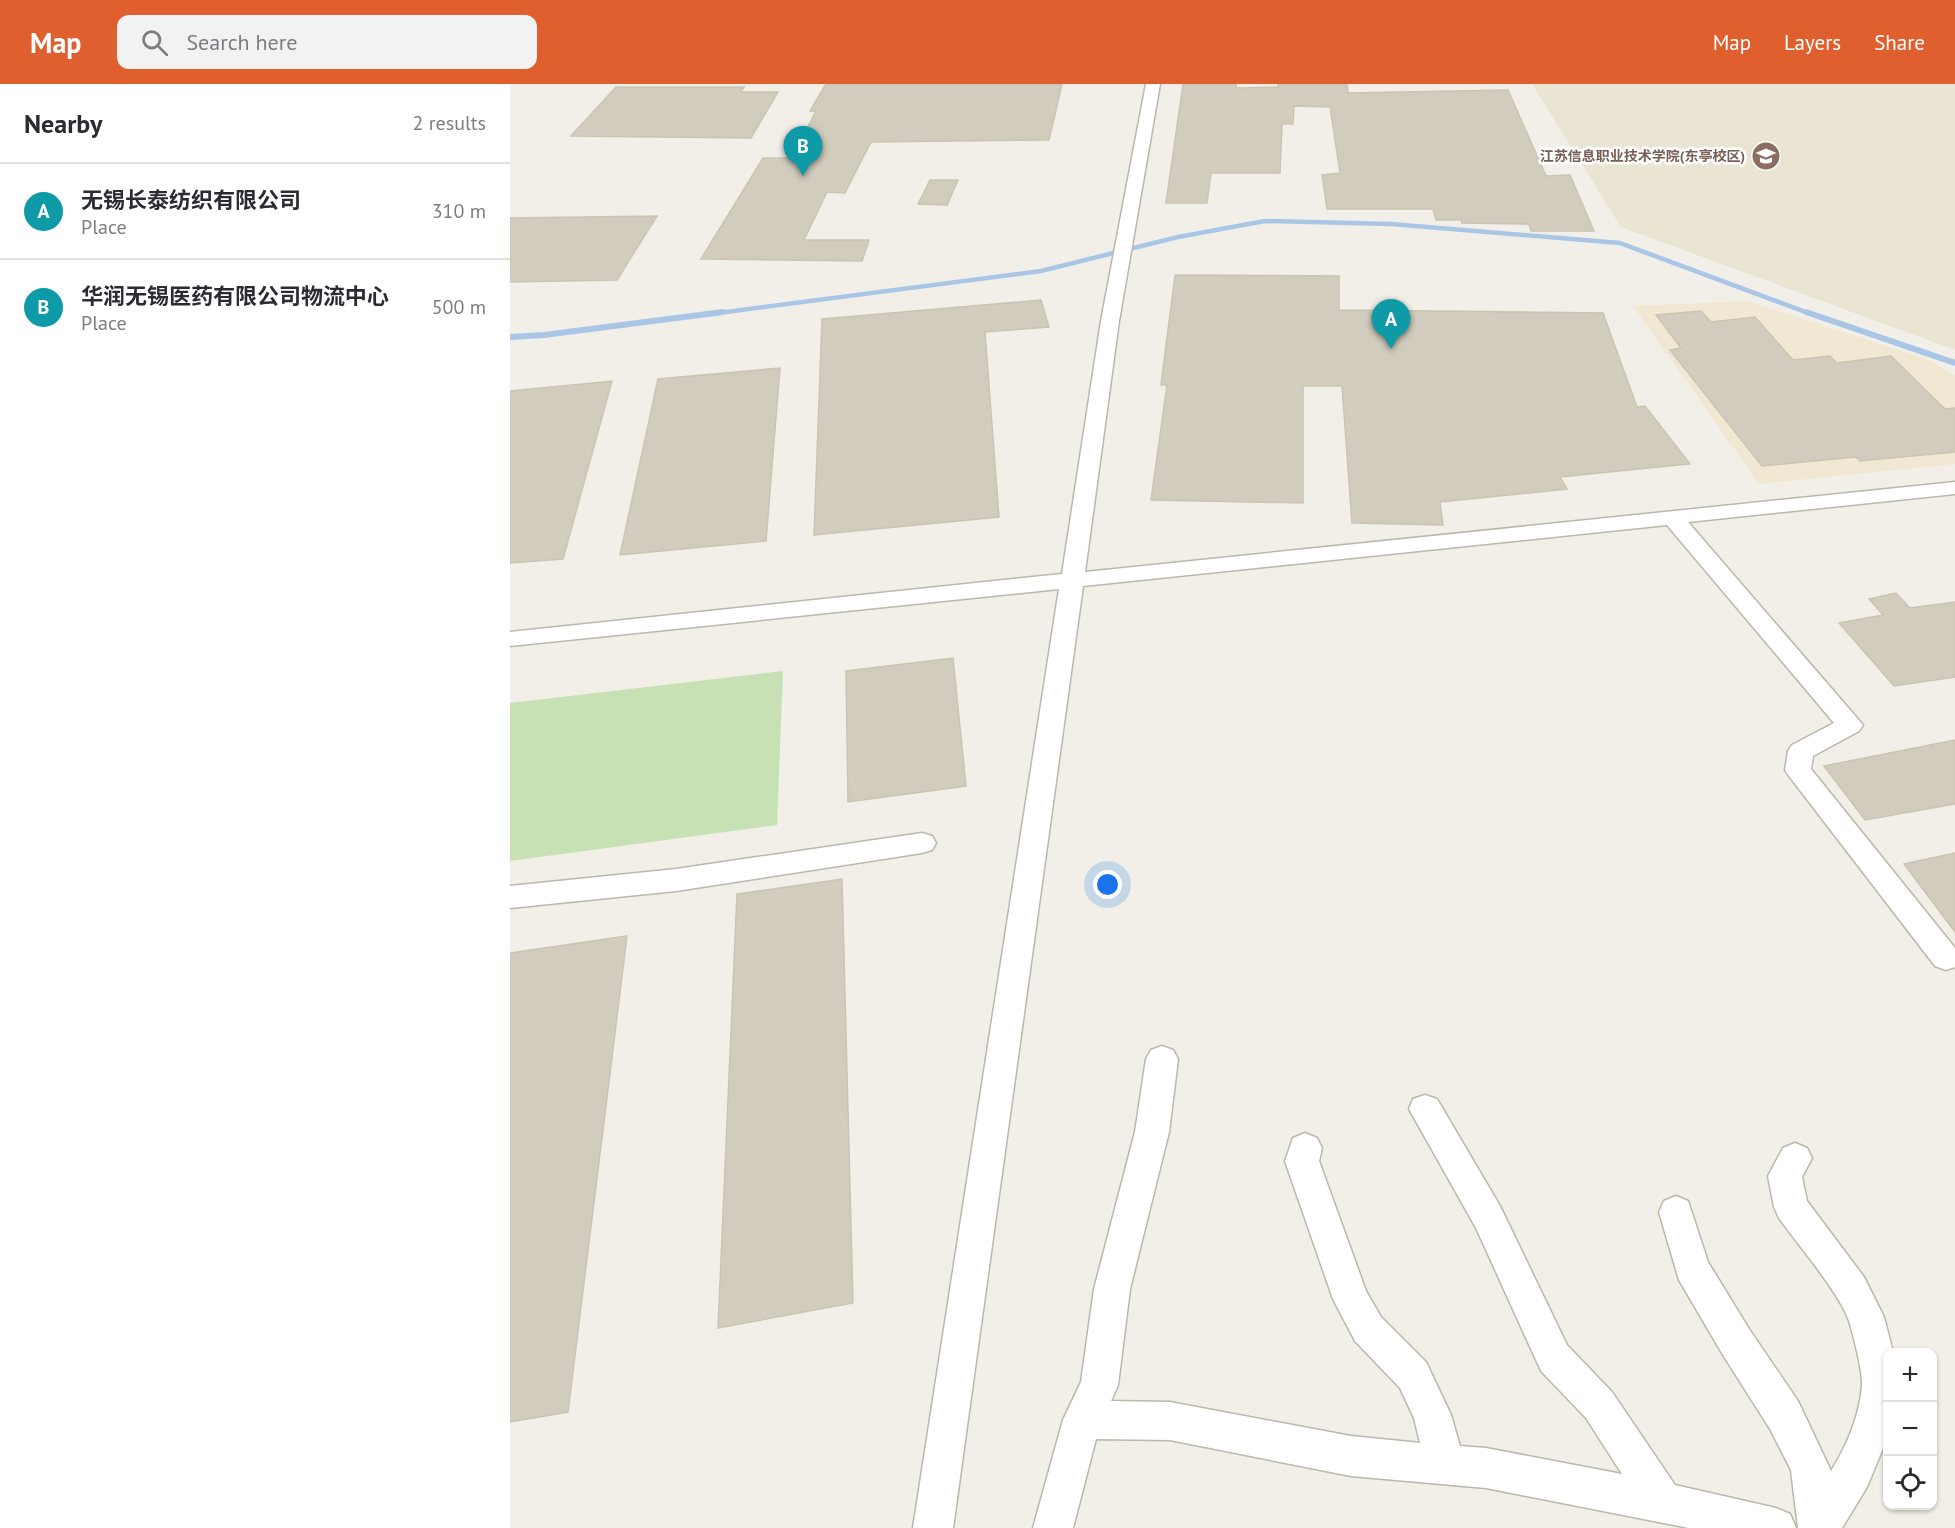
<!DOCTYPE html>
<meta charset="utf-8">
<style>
body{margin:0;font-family:"PT Sans","Noto Sans SC",sans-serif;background:#f2f2f3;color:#2b2b33}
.controls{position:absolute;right:18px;bottom:18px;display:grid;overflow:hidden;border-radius:12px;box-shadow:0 2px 4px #0004}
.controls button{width:54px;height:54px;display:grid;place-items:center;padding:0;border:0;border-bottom:2px solid #e1e1e2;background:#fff;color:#2b2b33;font:30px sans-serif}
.you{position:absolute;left:598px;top:801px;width:21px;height:21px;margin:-15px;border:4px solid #fff;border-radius:50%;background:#1a73e8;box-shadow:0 0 0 9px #1a73e833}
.badge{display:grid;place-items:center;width:39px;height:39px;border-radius:50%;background:#e05f2f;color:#fff;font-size:20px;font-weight:700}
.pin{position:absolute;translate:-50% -50px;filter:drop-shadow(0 2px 3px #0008)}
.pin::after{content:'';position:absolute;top:32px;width:21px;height:18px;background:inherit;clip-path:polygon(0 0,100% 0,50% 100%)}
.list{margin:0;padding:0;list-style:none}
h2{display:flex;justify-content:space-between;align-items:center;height:78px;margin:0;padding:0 24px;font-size:26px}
h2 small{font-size:20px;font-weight:400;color:#7c7c81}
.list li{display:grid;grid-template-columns:39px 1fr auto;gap:18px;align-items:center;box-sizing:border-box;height:96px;padding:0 24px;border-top:2px solid #e1e1e2}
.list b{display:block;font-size:22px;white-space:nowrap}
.list p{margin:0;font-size:20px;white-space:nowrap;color:#7c7c81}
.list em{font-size:20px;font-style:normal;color:#7c7c81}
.icon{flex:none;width:33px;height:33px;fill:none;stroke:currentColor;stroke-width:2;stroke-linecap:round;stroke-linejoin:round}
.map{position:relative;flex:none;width:1445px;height:1444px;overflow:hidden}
header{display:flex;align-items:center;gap:36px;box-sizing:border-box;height:84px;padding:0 30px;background:#e05f2f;color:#fff}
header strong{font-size:28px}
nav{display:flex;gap:33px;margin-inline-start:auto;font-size:21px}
.search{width:420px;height:54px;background:#f2f2f3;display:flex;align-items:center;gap:15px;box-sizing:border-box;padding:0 21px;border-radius:12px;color:#7c7c81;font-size:22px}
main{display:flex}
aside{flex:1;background:#fff}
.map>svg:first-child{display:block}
.commercial{fill:#f1e8d4}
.education{fill:#e9e5d2}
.green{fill:#c7e1b4}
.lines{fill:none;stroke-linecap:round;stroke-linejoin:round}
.stream-far1{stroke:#aac6e7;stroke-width:4.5}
.stream{stroke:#aac6e7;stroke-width:6}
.building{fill:#d1ccbd;stroke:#cbc4b2;stroke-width:1.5}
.street-casing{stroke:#bbb7aa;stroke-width:3}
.street{fill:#fff;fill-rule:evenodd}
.labels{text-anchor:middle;stroke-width:5;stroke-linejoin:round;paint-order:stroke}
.far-education-label{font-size:14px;font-weight:bold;fill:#785e54;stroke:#fff;text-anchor:end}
</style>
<header>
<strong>Map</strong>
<div class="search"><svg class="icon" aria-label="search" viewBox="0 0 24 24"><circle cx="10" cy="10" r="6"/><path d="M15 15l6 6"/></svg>Search here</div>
<nav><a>Map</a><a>Layers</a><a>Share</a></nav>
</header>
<main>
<aside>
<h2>Nearby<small>2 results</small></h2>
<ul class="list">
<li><span class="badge" style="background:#0f9aa8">A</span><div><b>无锡长泰纺织有限公司</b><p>Place</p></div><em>310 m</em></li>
<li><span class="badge" style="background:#0f9aa8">B</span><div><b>华润无锡医药有限公司物流中心</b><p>Place</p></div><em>500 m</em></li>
</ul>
</aside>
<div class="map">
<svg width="1445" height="1444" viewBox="0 0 1445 1444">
<rect width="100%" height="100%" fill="#f1efe7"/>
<!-- commercial -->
<polygon class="commercial" points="1238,217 1416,275 1445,291 1445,380 1249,400 1123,222"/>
<!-- education -->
<polygon class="education" points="1022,0 1445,0 1445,266 1111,143"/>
<!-- green -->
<polygon class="green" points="273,587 267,741 0,777 0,619"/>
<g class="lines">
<!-- stream-far1 -->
<polyline class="stream-far1" points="201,230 531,187 668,153 755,137 881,140 1110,159 1301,230"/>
<!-- stream -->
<g class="stream">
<polyline points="1296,228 1445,279"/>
<polyline points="0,253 34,251 213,228"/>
</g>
</g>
<!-- building -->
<g class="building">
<polygon points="316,0 552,0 539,56 361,58 335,109 317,108 294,156 359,156 352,177 191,175 253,74 282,74 306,27 300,27"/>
<polygon points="673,0 726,0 726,4 768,3 768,0 837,0 838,9 998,6 1036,92 1060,91 1084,147 1021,147 1019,140 952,139 951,136 926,136 923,125 817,125 812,91 830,89 820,23 784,22 783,40 772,40 770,89 701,89 697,119 656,119"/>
<polygon points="106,3 234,3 231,8 268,8 241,54 61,52"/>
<polygon points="420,96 448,96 437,121 408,120"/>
<polygon points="147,132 107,196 0,198 0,134"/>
<polygon points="665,191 829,192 829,226 1093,229 1127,323 1135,322 1180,380 1050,393 1057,405 930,418 933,441 842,439 832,302 793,302 793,419 641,416 657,301 651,301"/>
<polygon points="531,216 539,243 475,248 489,433 304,451 312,235"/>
<polygon points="1191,227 1201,238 1245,233 1283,276 1320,272 1327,279 1381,272 1435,325 1445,324 1445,368 1350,377 1346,373 1252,382 1160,266 1171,264 1146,231"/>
<polygon points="270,284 256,457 110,471 148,295"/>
<polygon points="102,297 53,475 0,479 0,307"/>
<polygon points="1386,509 1400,524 1445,518 1445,593 1384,602 1329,539 1373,531 1359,515"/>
<polygon points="443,574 456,702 338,718 336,587"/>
<polygon points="1445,656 1445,720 1355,736 1314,682"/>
<polygon points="1445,769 1445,848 1394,780"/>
<polygon points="332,795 343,1219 208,1244 227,810"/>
<polygon points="117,852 58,1328 0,1338 0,869"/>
</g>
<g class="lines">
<!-- street casing -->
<g class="street-casing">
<g id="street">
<polygon points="636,0 650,0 609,237 575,488 1445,398 1445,410 1178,438 1353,641 1349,647 1303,672 1301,685 1445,864 1445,883 1436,886 1425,882 1279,692 1275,686 1278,667 1282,661 1324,639 1157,441 573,502 443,1444 403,1444 549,505 0,562 0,548 552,490 591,237"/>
<polygon points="412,749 422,752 426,759 422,766 412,769 166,807 0,824 0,802 166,785"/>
<polygon points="652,962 663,966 668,975 659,1048 620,1205 608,1301 601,1317 660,1318 841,1352 910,1359 904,1334 890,1304 845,1257 823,1215 775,1077 783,1054 795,1049 807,1054 812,1064 809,1077 856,1207 871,1233 916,1278 941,1331 950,1362 976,1364 1112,1390 1076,1334 1031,1287 966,1144 899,1025 903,1015 915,1011 927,1015 990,1122 1057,1261 1102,1308 1165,1401 1266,1424 1280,1430 1286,1444 1179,1444 976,1404 841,1392 660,1356 586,1355 563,1444 523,1444 553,1336 571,1298 584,1205 625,1048 636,975 641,966"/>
<path d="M1285 1059 1297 1064 1302 1074 1292 1093 1297 1117 1354 1193 1374 1233 1383 1268H1378V1352L1357 1403 1332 1444H1288L1281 1386 1260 1345 1213 1271 1169 1196 1149 1128 1154 1117 1166 1112 1178 1117 1198 1178 1239 1245 1288 1317 1321 1387C1337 1362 1350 1330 1352 1301 1353 1289 1343 1249 1339 1237 1329 1208 1288 1161 1269 1134L1264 1123 1258 1092 1273 1064Z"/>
</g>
</g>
<!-- street -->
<use href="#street" class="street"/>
</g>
<!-- icons -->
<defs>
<g id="school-disc" transform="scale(1.5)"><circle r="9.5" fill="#8d6e63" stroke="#fff"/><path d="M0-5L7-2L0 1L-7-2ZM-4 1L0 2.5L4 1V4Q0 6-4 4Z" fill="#fff"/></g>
</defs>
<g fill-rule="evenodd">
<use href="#school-disc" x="1256" y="72"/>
</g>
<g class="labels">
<!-- far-education labels -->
<g class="far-education-label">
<text x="1235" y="77">江苏信息职业技术学院(东亭校区)</text>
</g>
</g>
</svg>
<div class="controls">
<button>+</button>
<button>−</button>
<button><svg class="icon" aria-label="locate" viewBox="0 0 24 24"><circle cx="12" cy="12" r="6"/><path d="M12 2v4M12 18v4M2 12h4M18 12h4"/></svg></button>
</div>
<div class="you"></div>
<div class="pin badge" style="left:881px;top:265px;background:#0f9aa8">A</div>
<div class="pin badge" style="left:293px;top:92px;background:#0f9aa8">B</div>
</div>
</main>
